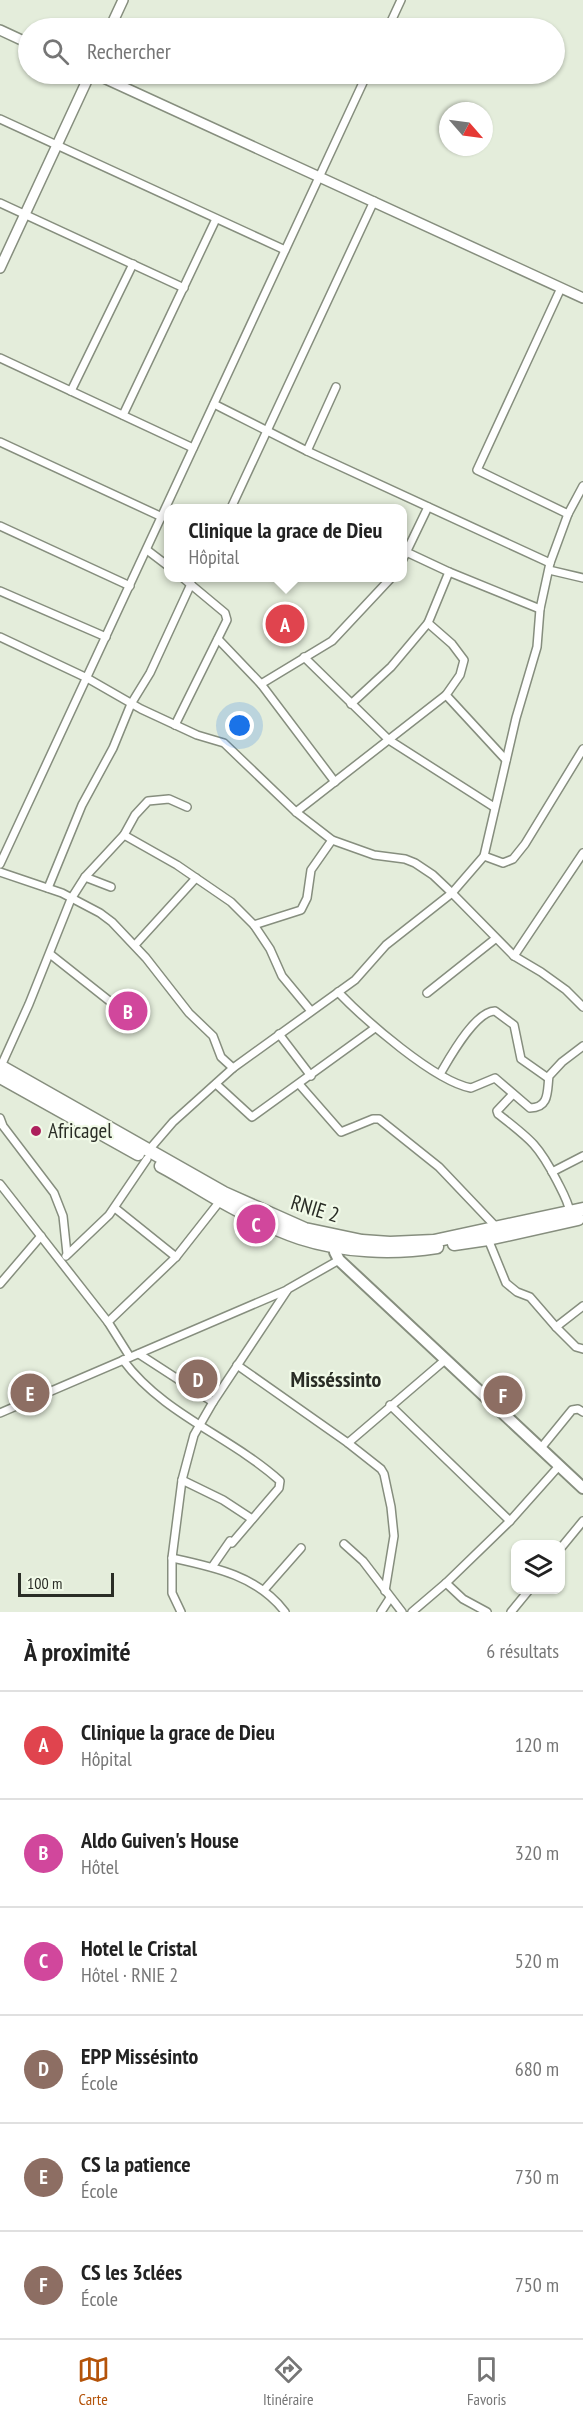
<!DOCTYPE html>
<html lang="fr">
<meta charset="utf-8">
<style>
body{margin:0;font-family:"PT Sans Narrow",sans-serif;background:#f2f2f2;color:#222}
.controls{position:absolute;right:18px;bottom:18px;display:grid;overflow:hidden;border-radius:12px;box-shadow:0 2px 4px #0004}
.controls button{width:54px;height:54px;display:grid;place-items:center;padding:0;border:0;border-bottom:2px solid #e0e0e0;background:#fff;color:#222;font:30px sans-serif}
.compass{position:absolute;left:439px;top:102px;width:54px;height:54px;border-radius:50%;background:#fff;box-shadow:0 2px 4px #0004;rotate:118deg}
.scale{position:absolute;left:18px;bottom:15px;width:96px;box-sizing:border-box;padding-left:6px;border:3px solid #2a2d26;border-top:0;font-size:16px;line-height:21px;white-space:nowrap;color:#2a2d26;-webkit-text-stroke:4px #f1fae8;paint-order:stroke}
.you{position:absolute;left:240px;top:726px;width:21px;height:21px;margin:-15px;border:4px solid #fff;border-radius:50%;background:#1a73e8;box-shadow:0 0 0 9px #1a73e833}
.badge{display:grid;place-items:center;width:39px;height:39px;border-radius:50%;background:#b45309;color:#fff;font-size:20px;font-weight:700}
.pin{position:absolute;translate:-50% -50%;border:3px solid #fff;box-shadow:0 2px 6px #0006}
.popup{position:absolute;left:164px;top:504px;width:243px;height:78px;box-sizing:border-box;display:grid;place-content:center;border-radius:12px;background:#fff;filter:drop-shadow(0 2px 4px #0005);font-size:20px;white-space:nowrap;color:#767676}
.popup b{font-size:22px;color:#222}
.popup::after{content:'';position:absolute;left:50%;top:100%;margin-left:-12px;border:12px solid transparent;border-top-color:#fff}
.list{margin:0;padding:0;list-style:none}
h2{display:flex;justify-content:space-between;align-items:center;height:78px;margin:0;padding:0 24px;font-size:26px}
h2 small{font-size:20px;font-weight:400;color:#767676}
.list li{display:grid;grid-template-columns:39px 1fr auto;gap:18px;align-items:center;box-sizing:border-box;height:108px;padding:0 24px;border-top:2px solid #e0e0e0}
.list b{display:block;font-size:22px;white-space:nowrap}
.list p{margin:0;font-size:20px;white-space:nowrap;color:#767676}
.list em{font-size:20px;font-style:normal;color:#767676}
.icon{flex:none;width:33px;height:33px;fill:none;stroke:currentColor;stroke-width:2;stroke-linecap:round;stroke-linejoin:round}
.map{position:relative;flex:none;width:583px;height:1612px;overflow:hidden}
.search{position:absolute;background:#fff;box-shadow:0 2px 4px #0004;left:18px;right:18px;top:18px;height:66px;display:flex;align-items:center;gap:15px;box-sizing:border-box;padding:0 21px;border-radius:33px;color:#767676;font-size:22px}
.sheet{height:726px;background:#fff}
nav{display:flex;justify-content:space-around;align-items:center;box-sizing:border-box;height:84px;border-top:2px solid #e0e0e0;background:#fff;font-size:16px;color:#767676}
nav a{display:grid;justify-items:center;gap:3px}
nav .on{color:#b45309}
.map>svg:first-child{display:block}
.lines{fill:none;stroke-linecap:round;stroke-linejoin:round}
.minor-casing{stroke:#868e7e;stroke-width:10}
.tertiary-casing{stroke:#868e7e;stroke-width:12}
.secondary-casing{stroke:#868e7e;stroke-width:14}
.trunk-casing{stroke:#868e7e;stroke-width:15}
.minor{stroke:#fff;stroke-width:7}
.tertiary{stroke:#fff;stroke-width:9}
.secondary{stroke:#fff;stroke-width:10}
.trunk{stroke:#fff;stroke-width:12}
.poi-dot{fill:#ad205c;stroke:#f1fae8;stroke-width:2}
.labels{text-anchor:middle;stroke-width:4.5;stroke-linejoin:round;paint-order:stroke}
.poi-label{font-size:21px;fill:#2a2d26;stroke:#f1fae8;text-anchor:start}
.street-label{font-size:21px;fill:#2a2d26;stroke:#f1fae8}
.neighbourhood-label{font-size:22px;font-weight:bold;fill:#2a2d26;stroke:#f1fae8}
</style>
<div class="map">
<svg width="583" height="1612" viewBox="0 0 583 1612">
<rect width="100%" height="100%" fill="#e4eddb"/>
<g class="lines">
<!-- minor casing -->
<g class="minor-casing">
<g id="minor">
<polyline points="388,28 401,0"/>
<polyline points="0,119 285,250"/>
<polyline points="0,203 184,288"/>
<polyline points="561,288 477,470 568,514"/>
<polyline points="0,358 193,448"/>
<polyline points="71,391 133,264"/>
<polyline points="214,404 307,451 550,563"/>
<polyline points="123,415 216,219"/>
<polyline points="0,442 162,517"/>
<polyline points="307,451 336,387"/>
<polyline points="231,508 374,201"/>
<polyline points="0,526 130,586"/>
<polyline points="147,550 168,566"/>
<polyline points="402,550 449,572 428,623 452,644 464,660 460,675 446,695 506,760"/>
<polyline points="402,561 428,507"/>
<polyline points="549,570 583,578"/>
<polyline points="449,572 540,609"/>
<polyline points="0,591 106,637"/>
<polyline points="0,637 87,678 141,709 197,735 224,743 296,812 332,840 374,855 405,859 415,863 433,875 452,893 514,956 541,972 566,990 583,1007"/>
<polyline points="218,639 261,684"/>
<polyline points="304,657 389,740 494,807"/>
<polyline points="351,704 391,667 428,623"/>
<polyline points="175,725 227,620 225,613 183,578"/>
<polyline points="335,782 261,684 332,641 391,578"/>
<polyline points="296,812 446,695"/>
<polyline points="124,835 177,865 231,902 254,925 270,949 282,976 311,1011"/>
<polyline points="484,856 503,863 513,859 525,844 583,749"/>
<polyline points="0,864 367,74"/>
<polyline points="0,872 62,893 100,913 112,922 146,958 189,1013 213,1036 221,1057 233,1068"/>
<polyline points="85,877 111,887"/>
<polyline points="48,888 82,805 113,748 131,704 150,673 191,584"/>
<polyline points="254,925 301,910 307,898 311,870 332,840"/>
<polyline points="135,945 196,878"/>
<polyline points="50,954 117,1007"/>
<polyline points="514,956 583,853"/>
<path d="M338 992C365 1020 434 1081 471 1088L495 1078 530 1108C550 1108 547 1090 549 1076L562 1062 583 1046"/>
<polyline points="427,993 495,939"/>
<polyline points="279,1034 311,1076"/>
<polyline points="1,1066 29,1004 71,899 85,877 124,835 135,815 148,801 169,799 187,807"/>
<path d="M440 1074C449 1059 475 1011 495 1011L514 1025 521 1059 548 1078"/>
<polyline points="216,1084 252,1117 375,1028"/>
<polyline points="299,1084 341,1132 373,1119 379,1119 439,1167 498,1229"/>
<path d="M513 1094 497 1111 498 1114C530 1139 538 1144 557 1181 562 1191 568 1201 570 1212"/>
<polyline points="0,1118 3,1126 54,1193 63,1216 67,1254"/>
<polyline points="148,1151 173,1122 233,1068 355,980 386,945 452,893 484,856 516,718 537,647 540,609 550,563 568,514 583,486"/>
<polyline points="552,1172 583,1156"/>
<polyline points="0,1184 108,1322"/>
<polyline points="115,1208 176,1257"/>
<polyline points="488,1239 506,1283 517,1292 530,1297 556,1327"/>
<polyline points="66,1256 109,1215 147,1159"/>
<polyline points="0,1284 41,1236"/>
<polyline points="583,1306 556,1327 576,1347 583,1349"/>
<polyline points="139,1354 213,1402"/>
<polyline points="130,1357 108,1322 176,1257 220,1201"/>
<path d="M123 1360C164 1415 230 1436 280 1481L279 1488 232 1543 230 1541 212 1567"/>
<polyline points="237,1365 348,1443 445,1360"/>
<polyline points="390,1405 510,1521 559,1466"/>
<polyline points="0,1413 287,1290"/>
<polyline points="348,1443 381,1469 384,1474 391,1507 394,1536 385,1591"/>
<polyline points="541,1448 572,1410 578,1409 583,1412"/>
<polyline points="182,1480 223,1500 252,1519"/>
<polyline points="344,1544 363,1561 402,1612"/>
<polyline points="560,1549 583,1521"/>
<path d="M172 1558C214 1567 258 1576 285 1612"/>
<polyline points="446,1583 463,1599 487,1612"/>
<polyline points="264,1590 301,1548"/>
<polyline points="181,1612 172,1593 172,1558 182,1480 194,1435 213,1402 288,1289 339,1260"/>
<polyline points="381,1612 390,1598"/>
<polyline points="412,1612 446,1583 510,1521"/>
<polyline points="511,1612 529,1590"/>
</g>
</g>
<!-- tertiary casing -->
<g class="tertiary-casing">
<g id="tertiary">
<polyline points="110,28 123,0"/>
<polyline points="0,30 28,43"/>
<polyline points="95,74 583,298"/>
<polyline points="0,268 90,74"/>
</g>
</g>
<!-- secondary casing -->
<g class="secondary-casing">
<polyline id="secondary" points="335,1239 335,1252 339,1260 583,1488"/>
</g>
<!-- trunk casing -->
<g class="trunk-casing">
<g id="trunk">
<polyline points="0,1066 224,1193 305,1229 362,1241 390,1243 434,1241 583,1209"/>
<polyline points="0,1077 138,1154"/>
<path d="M161 1166C182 1177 201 1190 221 1201 246 1215 273 1229 300 1238 343 1252 393 1254 437 1247"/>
<polyline points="454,1244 488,1239 578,1219"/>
</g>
</g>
<!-- minor -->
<use href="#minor" class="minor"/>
<!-- tertiary -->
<use href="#tertiary" class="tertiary"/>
<!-- secondary -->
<use href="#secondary" class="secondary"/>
<!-- trunk -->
<use href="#trunk" class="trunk"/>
</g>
<!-- markers -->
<circle class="poi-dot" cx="36" cy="1131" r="6"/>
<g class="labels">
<!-- poi labels -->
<g class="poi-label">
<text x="48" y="1138">Africagel</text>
</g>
<!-- street labels -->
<g class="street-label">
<text transform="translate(315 1209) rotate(17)" y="7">RNIE 2</text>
</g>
<!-- neighbourhood labels -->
<g class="neighbourhood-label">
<text x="336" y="1387">Misséssinto</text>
</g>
</g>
</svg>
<div class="controls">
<button><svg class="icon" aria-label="layers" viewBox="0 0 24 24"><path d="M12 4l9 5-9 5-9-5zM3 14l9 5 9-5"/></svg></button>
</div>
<svg class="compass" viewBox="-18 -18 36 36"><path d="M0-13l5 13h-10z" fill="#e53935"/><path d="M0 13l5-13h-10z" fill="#767676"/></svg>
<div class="scale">100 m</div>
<div class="you"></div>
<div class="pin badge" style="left:285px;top:624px;background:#e0444e">A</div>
<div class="popup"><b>Clinique la grace de Dieu</b>Hôpital</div>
<div class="pin badge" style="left:128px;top:1011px;background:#d1479c">B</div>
<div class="pin badge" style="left:256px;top:1224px;background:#d1479c">C</div>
<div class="pin badge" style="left:198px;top:1379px;background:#8d6e63">D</div>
<div class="pin badge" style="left:30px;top:1393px;background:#8d6e63">E</div>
<div class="pin badge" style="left:503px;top:1395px;background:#8d6e63">F</div>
<div class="search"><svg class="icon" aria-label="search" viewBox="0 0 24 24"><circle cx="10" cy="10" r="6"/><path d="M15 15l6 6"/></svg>Rechercher</div>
</div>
<section class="sheet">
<h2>À proximité<small>6 résultats</small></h2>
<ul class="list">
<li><span class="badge" style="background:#e0444e">A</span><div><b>Clinique la grace de Dieu</b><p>Hôpital</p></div><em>120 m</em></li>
<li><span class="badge" style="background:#d1479c">B</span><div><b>Aldo Guiven's House</b><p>Hôtel</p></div><em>320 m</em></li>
<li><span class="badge" style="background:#d1479c">C</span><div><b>Hotel le Cristal</b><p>Hôtel · RNIE 2</p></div><em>520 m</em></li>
<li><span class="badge" style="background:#8d6e63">D</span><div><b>EPP Missésinto</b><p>École</p></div><em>680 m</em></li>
<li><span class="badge" style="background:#8d6e63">E</span><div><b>CS la patience</b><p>École</p></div><em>730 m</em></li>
<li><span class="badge" style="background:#8d6e63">F</span><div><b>CS les 3clées</b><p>École</p></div><em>750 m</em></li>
</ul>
</section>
<nav>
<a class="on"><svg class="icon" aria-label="map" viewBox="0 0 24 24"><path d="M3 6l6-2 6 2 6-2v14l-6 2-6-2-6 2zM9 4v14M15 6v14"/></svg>Carte</a>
<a><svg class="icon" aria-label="directions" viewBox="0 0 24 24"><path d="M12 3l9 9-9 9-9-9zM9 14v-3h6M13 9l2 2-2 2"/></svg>Itinéraire</a>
<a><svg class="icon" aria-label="saved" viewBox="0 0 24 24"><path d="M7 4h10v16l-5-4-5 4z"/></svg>Favoris</a>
</nav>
